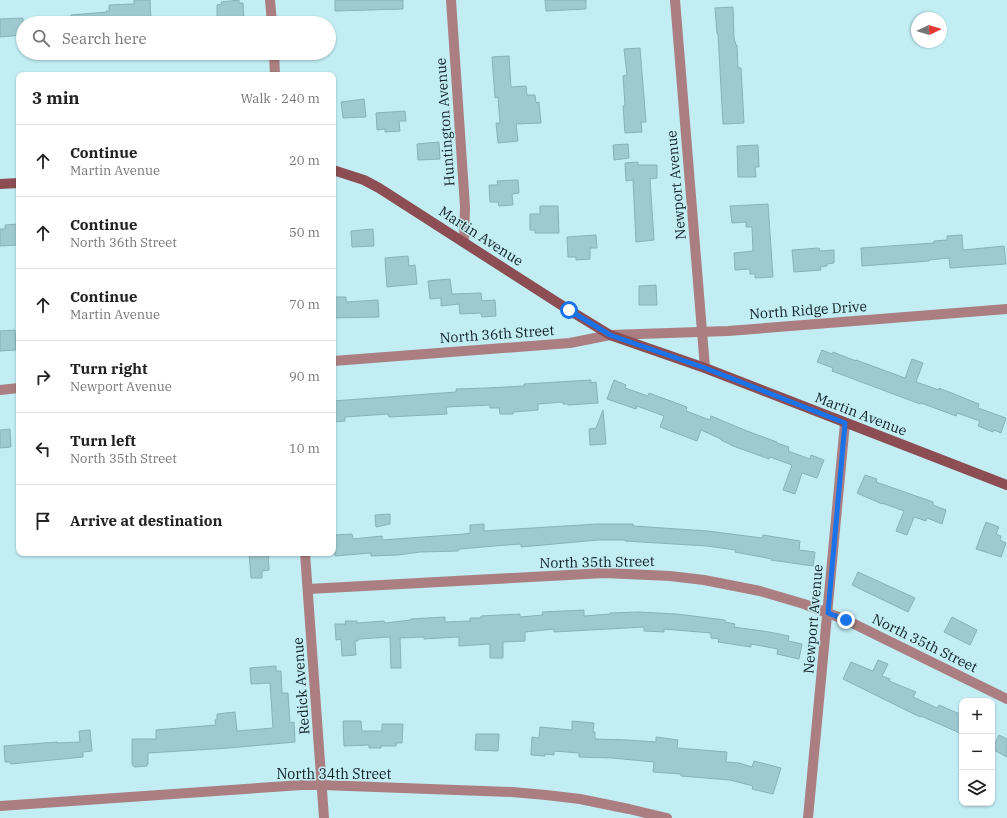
<!DOCTYPE html>
<meta charset="utf-8">
<style>
body{margin:0;font-family:"IBM Plex Serif",serif;background:#f6f6f6;color:#222}
.controls{position:absolute;right:12px;bottom:12px;display:grid;overflow:hidden;border-radius:8px;box-shadow:0 1px 3px #0004}
.controls button{width:36px;height:36px;display:grid;place-items:center;padding:0;border:0;border-bottom:1px solid #e0e0e0;background:#fff;color:#222;font:20px sans-serif}
.compass{position:absolute;left:911px;top:12px;width:36px;height:36px;border-radius:50%;background:#fff;box-shadow:0 1px 3px #0004;rotate:86deg}
.stop{position:absolute;width:12px;height:12px;margin:-9px;border:3px solid #1a73e8;border-radius:50%;background:#fff}
.stop.end{background:#1a73e8;border-color:#fff;box-shadow:0 1px 4px #0008}
.list{margin:0;padding:0;list-style:none}
h2{display:flex;justify-content:space-between;align-items:center;height:52px;margin:0;padding:0 16px;font-size:17px}
h2 small{font-size:13px;font-weight:400;color:#767676}
.list li{display:grid;grid-template-columns:26px 1fr auto;gap:12px;align-items:center;box-sizing:border-box;height:72px;padding:0 16px;border-top:1px solid #e0e0e0}
.list b{display:block;font-size:15px;white-space:nowrap}
.list p{margin:0;font-size:13px;white-space:nowrap;color:#767676}
.list em{font-size:13px;font-style:normal;color:#767676}
.icon{flex:none;width:22px;height:22px;fill:none;stroke:currentColor;stroke-width:2;stroke-linecap:round;stroke-linejoin:round}
.map{position:relative;flex:none;width:1007px;height:818px;overflow:hidden}
.search{position:absolute;background:#fff;box-shadow:0 1px 3px #0004;left:16px;top:16px;width:320px;height:44px;display:flex;align-items:center;gap:10px;box-sizing:border-box;padding:0 14px;border-radius:22px;color:#767676;font-size:15px}
.panel{position:absolute;background:#fff;box-shadow:0 1px 3px #0004;left:16px;top:72px;width:320px;height:484px;border-radius:8px}
.map>svg:first-child{display:block}
.building{fill:#9ec9cf;stroke:#88b2b8}
.lines{fill:none;stroke-linecap:round;stroke-linejoin:round}
.minor{stroke:#ab7f81;stroke-width:10}
.tertiary{stroke:#ab7f81;stroke-width:10}
.secondary{stroke:#8c4d53;stroke-width:10}
.route{stroke:#1a73e8;stroke-width:5}
.labels{text-anchor:middle;stroke-width:3;stroke-linejoin:round;paint-order:stroke}
.street-label{font-size:14px;fill:#102023;stroke:#c1edf3}
</style>
<div class="map">
<svg width="1007" height="818" viewBox="0 0 1007 818">
<rect width="100%" height="100%" fill="#c1edf3"/>
<!-- building -->
<g class="building">
<polygon points="134,0 150,0 151,20 142,21 143,22 137,23 71,23 71,15 107,12 106,11 109,11 109,5 134,4"/>
<polygon points="239,0 239,3 243,3 244,23 217,23 217,5 222,4 221,2"/>
<polygon points="335,0 403,0 403,9 335,11"/>
<polygon points="545,0 586,0 586,9 546,11"/>
<polygon points="733,7 734,38 736,45 737,45 738,68 741,68 744,123 723,124 718,34 717,34 715,8"/>
<polygon points="23,18 23,35 0,37 0,19"/>
<polygon points="640,48 646,122 641,122 642,132 625,133 623,106 625,106 623,76 627,75 624,49"/>
<polygon points="509,56 511,87 526,86 527,95 535,95 536,103 539,102 541,123 516,124 518,141 498,143 496,123 500,123 498,97 495,98 492,57"/>
<polygon points="364,99 366,117 343,118 341,102"/>
<polygon points="405,111 406,121 399,121 400,131 385,132 385,129 377,130 376,113"/>
<polygon points="439,142 440,159 418,160 417,144"/>
<polygon points="628,144 629,158 614,160 613,145"/>
<polygon points="758,145 759,167 755,167 756,177 738,177 737,146"/>
<polygon points="638,162 638,165 657,165 657,178 650,179 654,240 636,242 633,180 626,181 625,163"/>
<polygon points="518,180 519,193 512,194 513,205 499,206 498,202 490,202 489,185 498,185 497,181"/>
<polygon points="768,204 773,277 755,278 755,274 750,274 750,269 735,270 734,253 753,251 752,227 746,227 746,222 732,223 730,206"/>
<polygon points="540,206 558,206 559,233 535,233 535,230 530,230 530,214 540,214"/>
<polygon points="19,224 19,245 0,246 0,229 5,229 5,225"/>
<polygon points="373,229 374,246 352,247 351,231"/>
<polygon points="596,235 597,248 590,248 590,259 576,260 576,257 568,257 567,237"/>
<polygon points="962,235 963,250 1004,246 1006,264 950,268 949,258 929,260 929,261 862,266 861,248 934,243 934,241 947,240 947,236"/>
<polygon points="819,248 820,251 834,250 834,263 827,264 827,266 820,267 821,270 794,272 792,250"/>
<polygon points="408,256 409,266 415,265 417,284 387,287 385,258"/>
<polygon points="450,279 452,294 481,293 482,301 495,300 496,316 482,317 481,313 460,314 459,304 441,306 441,298 430,299 428,281"/>
<polygon points="656,285 657,305 639,305 639,286"/>
<polygon points="333,297 346,297 346,302 378,300 379,317 333,318"/>
<polygon points="15,330 16,350 0,351 0,331"/>
<polygon points="822,350 832,354 833,352 856,361 856,360 905,378 912,359 923,363 916,382 939,390 939,388 979,404 978,408 1006,418 1001,433 994,430 993,432 978,426 980,421 957,413 956,416 921,403 920,404 832,371 833,368 817,362"/>
<polygon points="591,380 591,383 596,382 598,403 568,405 568,404 563,404 563,402 538,404 538,410 513,412 513,414 500,414 499,408 490,408 490,405 446,407 447,414 389,417 388,414 345,417 345,421 333,422 333,401 456,392 456,389 487,388 524,386 524,384"/>
<polygon points="614,380 626,385 625,388 648,396 649,393 687,407 686,411 710,420 711,416 747,431 777,442 777,443 789,447 788,451 810,459 811,455 824,460 817,478 802,473 795,494 783,490 792,465 770,457 769,459 733,446 721,440 721,439 701,430 697,441 660,427 664,416 637,406 636,409 607,399"/>
<polygon points="603,410 606,444 590,445 589,429 596,428"/>
<polygon points="10,429 11,447 0,448 0,430"/>
<polygon points="865,475 877,479 876,482 933,502 933,505 946,510 942,524 927,518 926,521 914,517 907,535 896,531 904,511 882,503 882,504 857,493"/>
<polygon points="390,514 390,524 376,527 375,515"/>
<polygon points="986,522 999,527 996,534 1001,536 1000,540 1006,543 1001,557 976,549"/>
<polygon points="484,524 484,531 597,524 633,524 633,526 708,531 762,538 763,535 800,541 799,550 815,552 813,566 771,560 772,559 735,552 736,550 707,546 625,541 625,540 598,540 521,547 521,544 494,546 460,549 458,551 420,552 398,555 371,556 371,553 335,556 335,553 333,553 333,535 352,534 353,539 382,536 382,540 464,534 470,533 470,525"/>
<polygon points="249,553 268,553 269,570 262,571 262,578 251,578"/>
<polygon points="858,572 915,598 908,612 852,585"/>
<polygon points="584,610 584,616 610,614 610,613 638,612 677,614 725,620 725,622 735,624 734,627 769,632 789,636 788,641 802,644 799,659 777,654 778,649 751,644 751,647 718,642 719,639 711,638 711,633 664,629 664,632 644,631 644,627 554,632 554,629 525,632 525,641 503,642 503,658 490,658 490,644 459,646 459,637 424,639 424,637 400,638 401,668 391,668 390,637 358,639 358,641 355,641 356,655 342,656 341,639 336,640 335,624 346,624 345,621 357,621 357,623 384,621 385,623 411,620 411,619 445,617 445,622 470,621 470,618 481,618 481,616 520,614 520,617 543,615 542,612"/>
<polygon points="952,617 977,630 970,645 944,632"/>
<polygon points="878,660 888,664 882,676 890,679 889,681 916,692 913,697 937,708 939,705 962,715 962,734 921,716 920,717 843,679 851,662 873,671"/>
<polygon points="276,666 276,671 281,671 282,693 288,693 290,723 294,722 295,742 229,748 148,753 148,764 147,763 147,766 134,767 132,764 132,739 156,739 156,730 216,725 215,720 217,720 217,714 235,712 237,731 273,728 270,683 251,684 250,668"/>
<polygon points="343,721 361,721 362,731 382,731 382,724 403,724 402,743 396,743 396,746 381,746 381,748 369,748 369,745 344,746"/>
<polygon points="572,721 594,723 593,732 595,732 595,739 628,740 656,742 656,737 678,740 677,748 727,752 726,762 739,763 752,767 754,761 781,768 773,794 752,789 753,786 730,780 681,776 681,774 653,772 654,762 612,758 579,757 579,753 554,751 554,755 545,754 545,756 531,755 532,737 539,738 540,727 572,730"/>
<polygon points="90,730 92,751 83,752 83,757 11,764 10,762 5,762 4,746 57,742 57,743 80,742 79,731"/>
<polygon points="476,734 499,734 498,751 475,750"/>
<polygon points="999,735 1007,739 1007,757 992,749"/>
</g>
<g class="lines">
<!-- minor -->
<g class="minor">
<polyline points="451,0 465,207 464,242"/>
<polyline points="675,0 705,368"/>
<polyline points="333,361 570,343 610,335"/>
<polyline points="0,390 19,388"/>
<polyline points="308,589 605,573 670,576 704,580 760,591 804,604 846,620 1007,699"/>
<polyline points="0,806 302,785 322,785 512,792 546,795 580,799 629,809 667,818"/>
<polyline points="808,818 845,423"/>
</g>
<!-- tertiary -->
<g class="tertiary">
<polyline points="270,0 272,23"/>
<polyline points="274,53 275,75"/>
<polyline points="610,335 728,331 1007,309"/>
<polyline points="305,553 324,818"/>
</g>
<!-- secondary -->
<g class="secondary">
<polyline points="333,170 364,180 379,188 569,310 610,335 705,368 1007,485"/>
<polyline points="0,184 19,183"/>
</g>
</g>
<g class="lines">
<!-- route -->
<polyline class="route" points="569,310 610,335 705,368 845,423 828,613 846,620"/>
</g>
<g class="labels">
<!-- street labels -->
<g class="street-label">
<text transform="translate(445 122) rotate(-94)" y="5">Huntington Avenue</text>
<text transform="translate(676 185) rotate(-95)" y="5">Newport Avenue</text>
<text transform="translate(481 236) rotate(33)" y="5">Martin Avenue</text>
<text transform="translate(808 310) rotate(-4)" y="5">North Ridge Drive</text>
<text transform="translate(497 334) rotate(-4)" y="5">North 36th Street</text>
<text transform="translate(861 414) rotate(21)" y="5">Martin Avenue</text>
<text transform="translate(597 562) rotate(-1)" y="5">North 35th Street</text>
<text transform="translate(813 619) rotate(-85)" y="5">Newport Avenue</text>
<text transform="translate(925 643) rotate(26)" y="5">North 35th Street</text>
<text transform="translate(301 686) rotate(-94)" y="5">Redick Avenue</text>
<text x="334" y="779">North 34th Street</text>
</g>
</g>
</svg>
<div class="controls">
<button>+</button>
<button>−</button>
<button><svg class="icon" aria-label="layers" viewBox="0 0 24 24"><path d="M12 4l9 5-9 5-9-5zM3 14l9 5 9-5"/></svg></button>
</div>
<svg class="compass" viewBox="-18 -18 36 36"><path d="M0-13l5 13h-10z" fill="#e53935"/><path d="M0 13l5-13h-10z" fill="#767676"/></svg>
<div class="stop" style="left:569px;top:310px"></div>
<div class="stop end" style="left:846px;top:620px"></div>
<div class="search"><svg class="icon" aria-label="search" viewBox="0 0 24 24"><circle cx="10" cy="10" r="6"/><path d="M15 15l6 6"/></svg>Search here</div>
<section class="panel">
<h2>3 min<small>Walk · 240 m</small></h2>
<ul class="list">
<li><svg class="icon" aria-label="ahead" viewBox="0 0 24 24"><path d="M12 20V5M6 11l6-6 6 6"/></svg><div><b>Continue</b><p>Martin Avenue</p></div><em>20 m</em></li>
<li><svg class="icon" aria-label="ahead" viewBox="0 0 24 24"><path d="M12 20V5M6 11l6-6 6 6"/></svg><div><b>Continue</b><p>North 36th Street</p></div><em>50 m</em></li>
<li><svg class="icon" aria-label="ahead" viewBox="0 0 24 24"><path d="M12 20V5M6 11l6-6 6 6"/></svg><div><b>Continue</b><p>Martin Avenue</p></div><em>70 m</em></li>
<li><svg class="icon" aria-label="right" viewBox="0 0 24 24"><path d="M7 20v-9h11M14 6l5 5-5 5"/></svg><div><b>Turn right</b><p>Newport Avenue</p></div><em>90 m</em></li>
<li><svg class="icon" aria-label="left" viewBox="0 0 24 24"><path d="M17 20v-9H6M10 6l-5 5 5 5"/></svg><div><b>Turn left</b><p>North 35th Street</p></div><em>10 m</em></li>
<li><svg class="icon" aria-label="arrive" viewBox="0 0 24 24"><path d="M6 21V4h12l-3 4 3 4H6"/></svg><div><b>Arrive at destination</b></div></li>
</ul>
</section>
</div>
